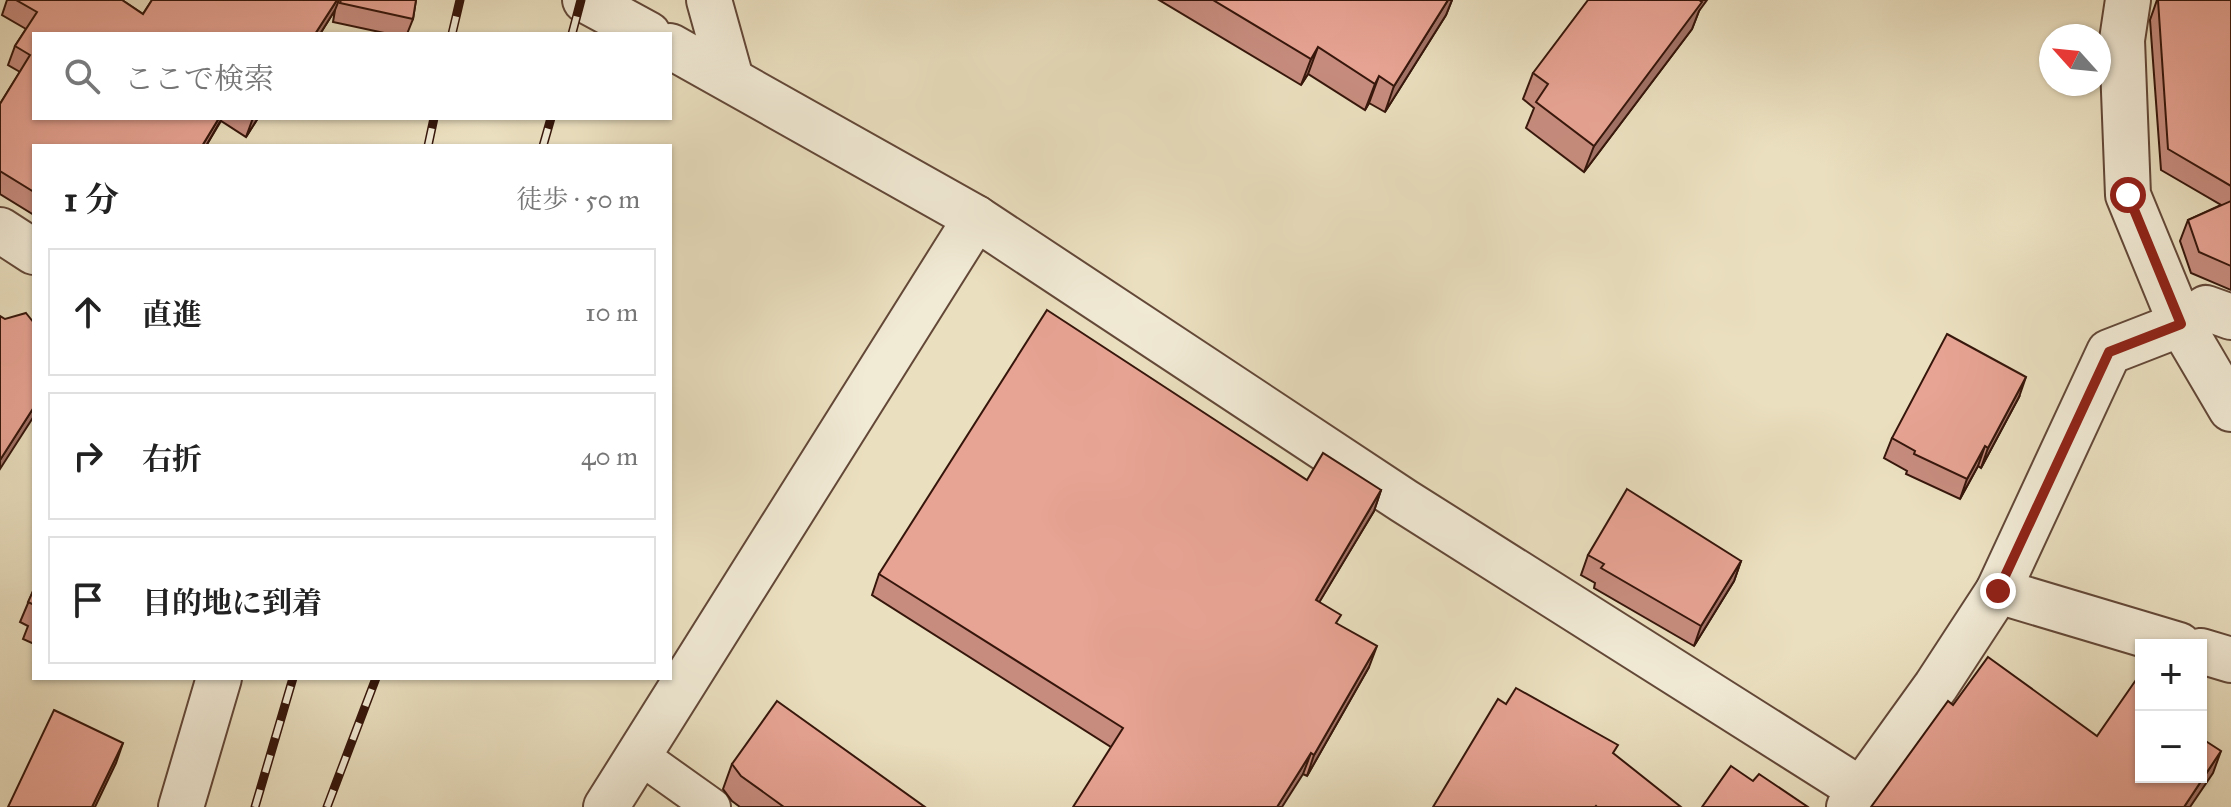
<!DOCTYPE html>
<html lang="ja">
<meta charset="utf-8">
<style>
body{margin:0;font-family:"IM FELL Great Primer","Noto Serif JP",serif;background:#f2f2f2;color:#222}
.controls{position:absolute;right:24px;bottom:24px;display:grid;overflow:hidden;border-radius:0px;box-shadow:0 2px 6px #0004}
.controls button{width:72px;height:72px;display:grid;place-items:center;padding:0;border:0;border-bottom:2px solid #e0e0e0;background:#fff;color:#222;font:40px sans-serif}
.compass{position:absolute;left:2039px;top:24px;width:72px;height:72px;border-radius:50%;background:#fff;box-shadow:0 2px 6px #0004;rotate:297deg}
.stop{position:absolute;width:24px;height:24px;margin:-18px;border:6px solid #8f2418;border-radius:50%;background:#fff}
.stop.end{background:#8f2418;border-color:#fff;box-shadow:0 2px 8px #0008}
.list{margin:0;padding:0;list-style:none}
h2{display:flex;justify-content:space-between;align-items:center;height:104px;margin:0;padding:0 32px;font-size:34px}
h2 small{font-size:26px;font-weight:400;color:#767676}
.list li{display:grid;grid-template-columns:52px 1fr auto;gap:24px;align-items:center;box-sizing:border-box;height:128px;margin:0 16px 16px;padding:0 16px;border:2px solid #e0e0e0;border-radius:0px}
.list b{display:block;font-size:30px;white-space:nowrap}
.list em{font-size:26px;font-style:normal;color:#767676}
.icon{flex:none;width:44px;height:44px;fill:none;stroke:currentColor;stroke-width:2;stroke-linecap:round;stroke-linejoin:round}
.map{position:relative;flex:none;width:2231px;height:807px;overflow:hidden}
.search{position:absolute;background:#fff;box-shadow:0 2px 6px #0004;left:32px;top:32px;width:640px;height:88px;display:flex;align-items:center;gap:20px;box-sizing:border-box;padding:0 28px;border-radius:0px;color:#767676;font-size:30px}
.panel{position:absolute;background:#fff;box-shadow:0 2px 6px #0004;left:32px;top:144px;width:640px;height:536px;border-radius:0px}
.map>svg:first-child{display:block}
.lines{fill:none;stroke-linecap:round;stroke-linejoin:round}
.lane-casing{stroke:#634838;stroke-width:40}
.street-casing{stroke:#634838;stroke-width:48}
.lane{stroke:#f1ead5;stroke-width:36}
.street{stroke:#f1ead5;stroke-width:44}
.rail-casing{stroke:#36160b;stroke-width:9}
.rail{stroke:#f1ead5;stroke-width:6;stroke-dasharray:18;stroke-linecap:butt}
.wall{fill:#c78c7e;stroke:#36160b;stroke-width:2}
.shaded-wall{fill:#a27267;stroke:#36160b;stroke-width:2}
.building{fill:#e7a393;stroke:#36160b;stroke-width:2}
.route{stroke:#8f2418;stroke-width:10}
</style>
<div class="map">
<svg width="2231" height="807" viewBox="0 0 2231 807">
<rect width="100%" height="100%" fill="#eadfbf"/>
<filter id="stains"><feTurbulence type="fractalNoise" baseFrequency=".0025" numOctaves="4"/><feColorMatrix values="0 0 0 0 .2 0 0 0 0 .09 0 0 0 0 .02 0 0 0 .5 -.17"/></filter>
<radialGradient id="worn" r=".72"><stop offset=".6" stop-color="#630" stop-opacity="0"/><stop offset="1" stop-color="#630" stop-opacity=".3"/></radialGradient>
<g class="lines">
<!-- lane casing -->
<g class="lane-casing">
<polyline id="lane" points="639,755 712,807"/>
</g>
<!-- street casing -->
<g class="street-casing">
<g id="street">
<polyline points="585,0 648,34"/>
<polyline points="709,0 731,79"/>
<polyline points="2128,0 2122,40 2128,195 2181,324 2231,409"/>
<polyline points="670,46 976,218 1404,501 1861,790"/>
<polyline points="0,230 34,252"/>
<polyline points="1998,591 2109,352 2181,324 2206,308 2231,317"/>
<polyline points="2201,651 2231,660"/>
<polyline points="181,807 219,678"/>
<polyline points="606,807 976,218"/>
<polyline points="1849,807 1936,686 1998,591 2179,645"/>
</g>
</g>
<!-- lane -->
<use href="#lane" class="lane"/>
<!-- street -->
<use href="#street" class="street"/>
<!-- rail casing -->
<g class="rail-casing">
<g id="rail">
<polyline points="452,34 460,0"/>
<polyline points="572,34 581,0"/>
<polyline points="428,146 434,118"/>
<polyline points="543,146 551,118"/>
<polyline points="255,807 293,678"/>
<polyline points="327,807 376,678"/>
</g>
</g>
<!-- rail -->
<use href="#rail" class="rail"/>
</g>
<!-- wall -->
<g class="wall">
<polygon points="7,0 122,0 143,14 152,0 416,0 413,19 407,34 389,34 333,22 335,10 320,34 34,34 34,118 258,118 246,137 221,121 206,146 34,146 34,215 0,194 0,104 20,72 8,65 15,46 26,29 2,15"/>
<polygon points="1159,0 1452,0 1446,15 1385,112 1369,103 1365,110 1308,74 1301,85"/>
<polygon points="2157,0 2231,0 2231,290 2191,273 2180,241 2188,220 2221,205 2161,170 2150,20"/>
<polygon points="1699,11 1692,29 1584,172 1526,128 1534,108 1523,99 1533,73"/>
<polygon points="2019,397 1981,468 1978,466 1960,499 1906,474 1907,471 1884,458 1892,438"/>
<polygon points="1307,480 1381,490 1374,511 1319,602 1337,624 1369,667 1307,776 1303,774 1111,747 872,595 879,574"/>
<polygon points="1588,555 1741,561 1734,581 1694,646 1594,588 1595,583 1581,575"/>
<polygon points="34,589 34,644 23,639 28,626 20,622"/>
<polygon points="732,764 925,807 740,807 732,801 723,789"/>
</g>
<!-- shaded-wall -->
<g class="shaded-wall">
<polygon points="337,0 339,0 335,10 320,34 315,34"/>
<polygon points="1448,0 1452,0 1446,15 1385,112 1394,86"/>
<polygon points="1697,0 1707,0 1699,11 1692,29 1584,172 1594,146"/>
<polygon points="1318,47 1308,74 1301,85 1311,59"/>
<polygon points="1379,76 1369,103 1365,110 1375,84"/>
<polygon points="219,118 222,118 206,146 202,146"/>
<polygon points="253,118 258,118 246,137"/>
<polygon points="2026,377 2019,397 1981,468 1988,448"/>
<polygon points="34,407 34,416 0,469 0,460"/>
<polygon points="1985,446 1978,466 1960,499 1967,479"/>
<polygon points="1381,490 1374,511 1308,621 1316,600"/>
<polygon points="1741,561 1734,581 1694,646 1701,626"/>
<polygon points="1377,646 1369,667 1307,776 1314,755"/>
<polygon points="123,743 116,763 95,807 92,807"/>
<polygon points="2221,751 2213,773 2190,807 2184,807"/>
<polygon points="1311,753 1303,774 1282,807 1277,807"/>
</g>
<!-- building -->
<g class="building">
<polygon points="16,0 122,0 143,14 152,0 337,0 315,34 34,34 34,118 219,118 202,146 34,146 34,192 0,171 0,104 30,55 15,46 37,12"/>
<polygon points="341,0 416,0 413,19 340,3"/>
<polygon points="1213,0 1448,0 1394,86 1379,76 1375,84 1318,47 1311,59"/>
<polygon points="1588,0 1699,0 1702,2 1594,146 1536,102 1548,84 1533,73"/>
<polygon points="2158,0 2231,0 2231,186 2168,149"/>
<polygon points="2231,201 2231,266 2199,252 2188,220"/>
<polygon points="1047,310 1307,480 1323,453 1381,490 1316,600 1341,615 1336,623 1377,646 1314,755 1311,753 1277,807 1073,807 1123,728 879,574"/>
<polygon points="26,313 34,323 34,407 0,460 0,316 5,319"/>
<polygon points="1947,334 2026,377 1988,448 1985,446 1967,479 1914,454 1915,451 1892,438"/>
<polygon points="1627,489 1741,561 1701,626 1601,568 1604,564 1588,555"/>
<polygon points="34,589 34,605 28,602"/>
<polygon points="1988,657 2097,736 2138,677 2141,680 2141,777 2201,777 2201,738 2221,751 2184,807 1871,807 1948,701 1953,705"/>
<polygon points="1516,688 1618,745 1613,753 1681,807 1597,807 1596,806 1595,807 1433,807 1498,699 1506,704"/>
<polygon points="777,701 925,807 784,807 741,776 732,764"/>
<polygon points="54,710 123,743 92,807 8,807"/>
<polygon points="1731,766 1753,781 1759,774 1808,807 1702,807"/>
</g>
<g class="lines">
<!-- route -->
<polyline class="route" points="1998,591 2109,352 2181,324 2128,195"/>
</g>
<rect width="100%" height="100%" filter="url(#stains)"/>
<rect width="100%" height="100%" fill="url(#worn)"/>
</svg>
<div class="controls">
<button>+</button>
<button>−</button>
</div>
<svg class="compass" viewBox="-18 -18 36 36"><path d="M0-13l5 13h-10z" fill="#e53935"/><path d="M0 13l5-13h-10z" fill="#767676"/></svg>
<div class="stop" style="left:2128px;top:195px"></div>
<div class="stop end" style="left:1998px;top:591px"></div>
<div class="search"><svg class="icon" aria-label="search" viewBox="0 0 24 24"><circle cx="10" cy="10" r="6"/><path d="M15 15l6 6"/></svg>ここで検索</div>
<section class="panel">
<h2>1 分<small>徒歩 · 50 m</small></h2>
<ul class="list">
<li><svg class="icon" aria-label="ahead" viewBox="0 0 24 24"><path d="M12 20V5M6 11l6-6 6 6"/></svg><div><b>直進</b></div><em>10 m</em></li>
<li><svg class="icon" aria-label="right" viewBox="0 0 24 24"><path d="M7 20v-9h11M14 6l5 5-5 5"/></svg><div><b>右折</b></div><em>40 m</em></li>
<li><svg class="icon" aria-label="arrive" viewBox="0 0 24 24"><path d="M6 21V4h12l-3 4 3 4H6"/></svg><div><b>目的地に到着</b></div></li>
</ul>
</section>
</div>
